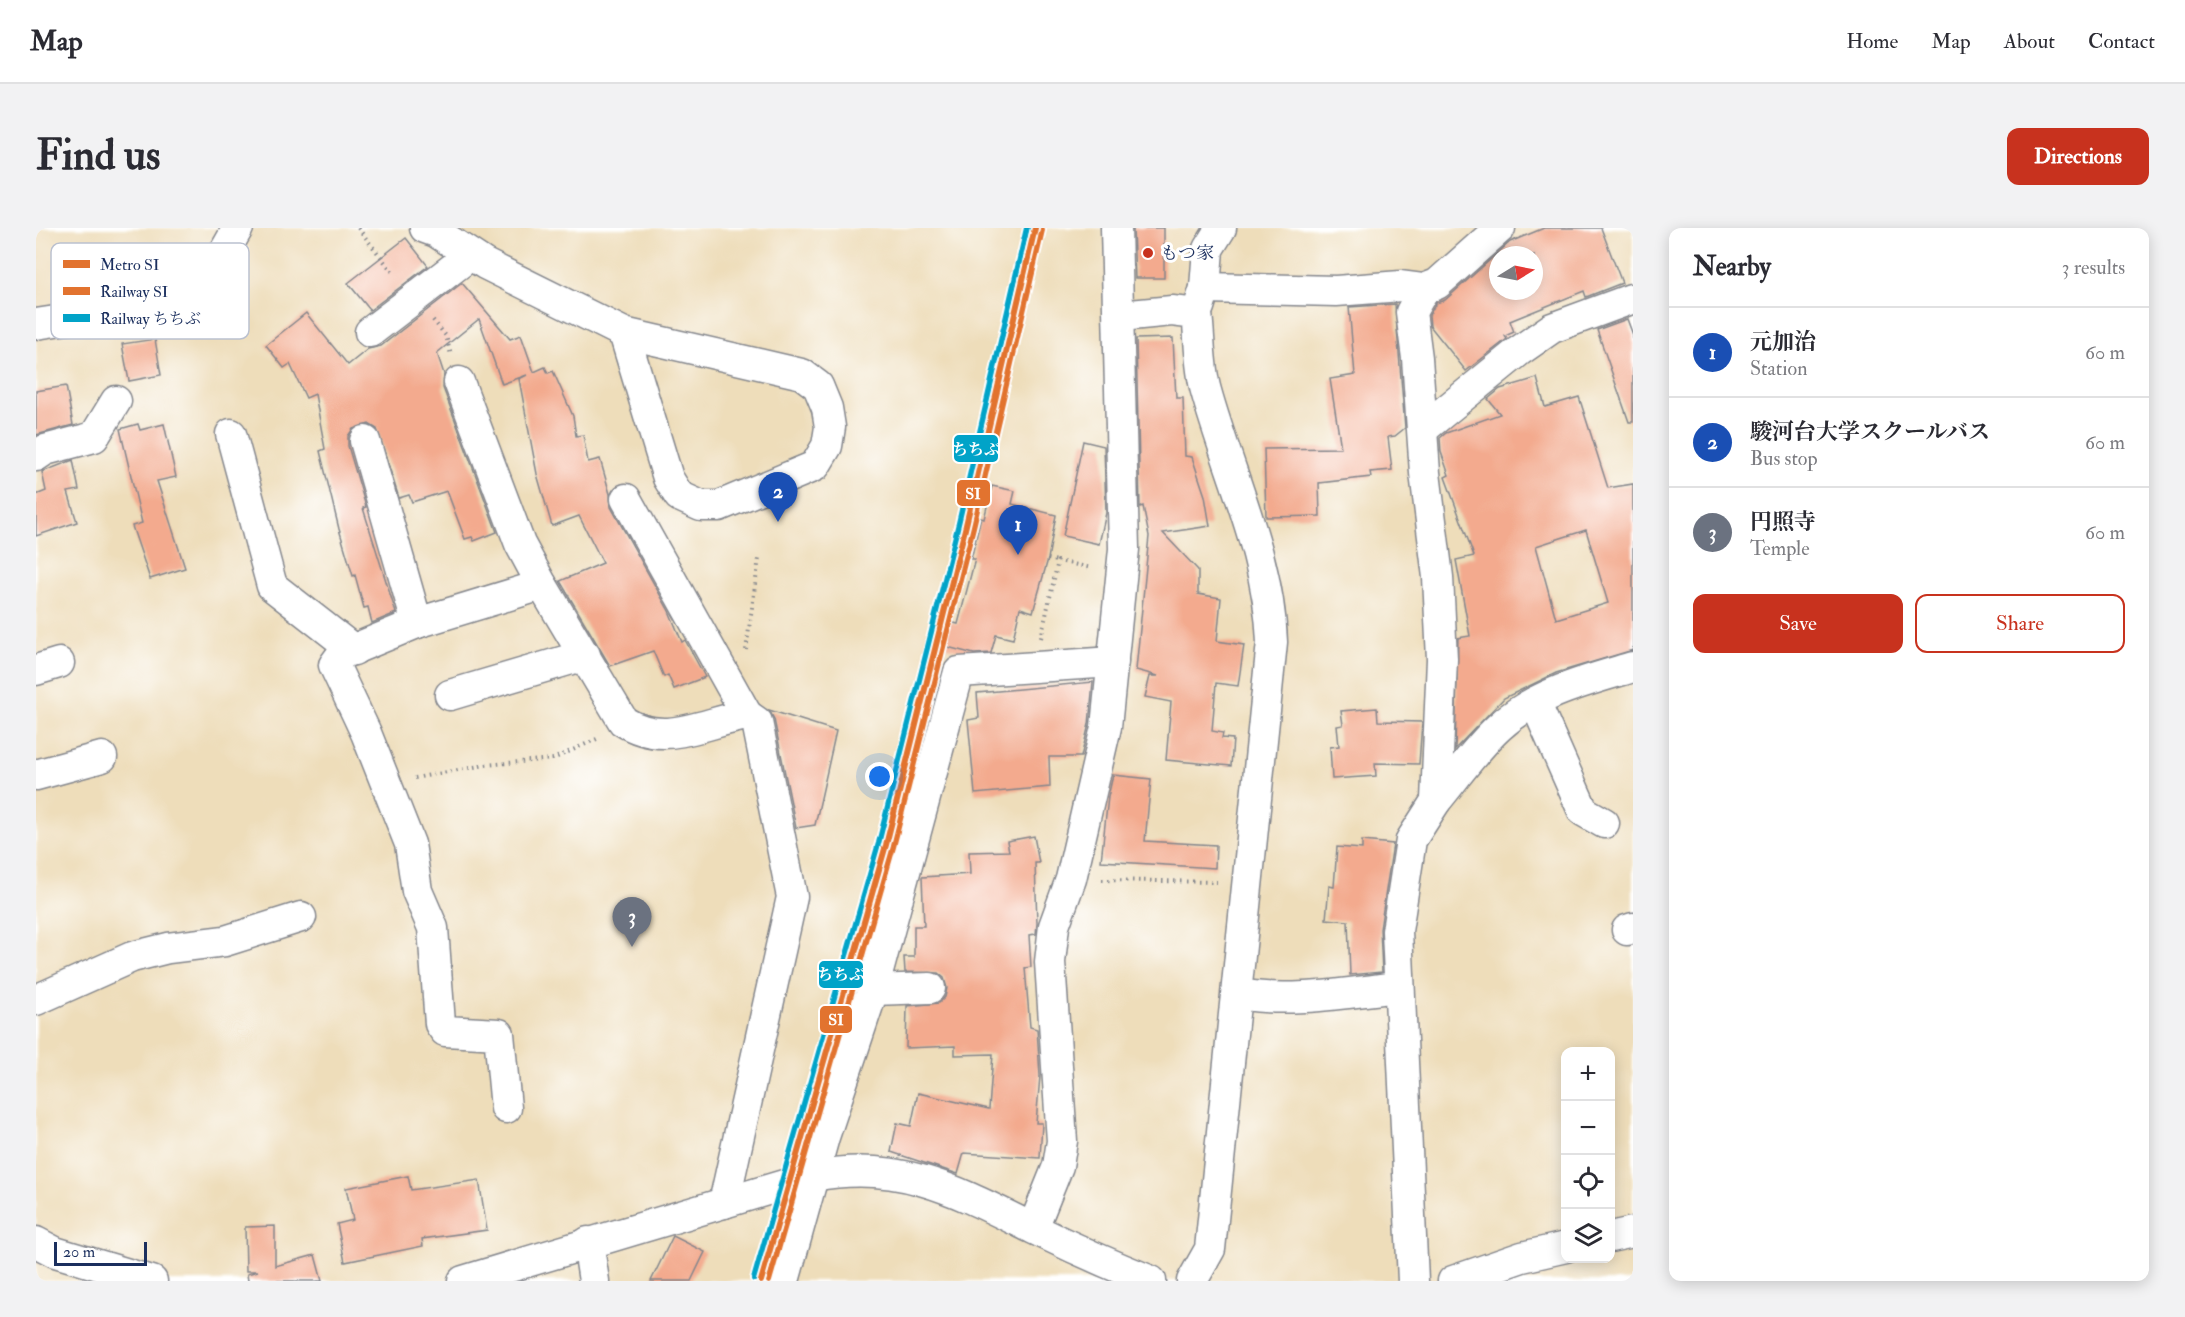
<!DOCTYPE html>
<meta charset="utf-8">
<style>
body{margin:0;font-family:"IM FELL Double Pica","Noto Serif JP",serif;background:#f2f2f3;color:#2b2b33}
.controls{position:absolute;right:18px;bottom:18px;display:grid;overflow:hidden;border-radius:12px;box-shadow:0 3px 15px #0003}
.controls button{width:54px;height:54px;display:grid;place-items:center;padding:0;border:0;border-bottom:2px solid #e1e1e2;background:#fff;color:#2b2b33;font:30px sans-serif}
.compass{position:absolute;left:1453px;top:18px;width:54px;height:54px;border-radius:50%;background:#fff;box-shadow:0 3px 15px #0003;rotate:80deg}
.scale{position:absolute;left:18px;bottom:15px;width:93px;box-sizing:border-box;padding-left:6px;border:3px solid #1b2f5e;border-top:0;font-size:16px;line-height:21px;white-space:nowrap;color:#1b2f5e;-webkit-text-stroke:4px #fff;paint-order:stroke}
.you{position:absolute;left:844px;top:549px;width:21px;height:21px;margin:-15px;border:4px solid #fff;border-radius:50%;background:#1a73e8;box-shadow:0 0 0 9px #1a73e833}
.badge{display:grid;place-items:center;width:39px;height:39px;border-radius:50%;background:#c8321e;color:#fff;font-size:20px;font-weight:700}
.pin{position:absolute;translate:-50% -50px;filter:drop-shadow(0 2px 3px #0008)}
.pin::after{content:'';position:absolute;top:32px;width:21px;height:18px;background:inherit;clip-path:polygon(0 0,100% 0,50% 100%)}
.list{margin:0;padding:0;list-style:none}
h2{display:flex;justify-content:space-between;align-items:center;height:78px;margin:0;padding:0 24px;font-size:26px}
h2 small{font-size:20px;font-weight:400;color:#7c7c81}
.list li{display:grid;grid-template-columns:39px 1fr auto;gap:18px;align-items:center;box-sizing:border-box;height:90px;padding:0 24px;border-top:2px solid #e1e1e2}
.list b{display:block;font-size:22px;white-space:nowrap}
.list p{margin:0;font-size:20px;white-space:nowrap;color:#7c7c81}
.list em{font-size:20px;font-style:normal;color:#7c7c81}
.actions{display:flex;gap:12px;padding:18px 24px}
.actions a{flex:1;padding:14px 0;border:2px solid #c8321e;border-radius:12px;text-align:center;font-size:21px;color:#c8321e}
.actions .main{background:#c8321e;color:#fff}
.icon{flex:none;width:33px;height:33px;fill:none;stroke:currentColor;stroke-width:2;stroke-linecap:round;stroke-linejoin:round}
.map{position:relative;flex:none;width:1597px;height:1053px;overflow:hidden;border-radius:12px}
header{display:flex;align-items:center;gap:36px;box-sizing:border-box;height:84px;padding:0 30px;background:#fff;border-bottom:2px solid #e1e1e2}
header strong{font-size:28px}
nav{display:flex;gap:33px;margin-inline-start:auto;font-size:21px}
.intro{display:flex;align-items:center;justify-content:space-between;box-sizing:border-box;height:144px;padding:0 36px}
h1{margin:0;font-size:42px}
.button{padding:15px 27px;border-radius:12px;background:#c8321e;color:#fff;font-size:21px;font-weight:700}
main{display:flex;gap:36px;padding:0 36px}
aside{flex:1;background:#fff;border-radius:12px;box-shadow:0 3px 15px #0003}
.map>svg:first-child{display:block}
.building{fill:#f3aa8e;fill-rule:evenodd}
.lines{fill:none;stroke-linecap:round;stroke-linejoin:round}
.minor-casing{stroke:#84868c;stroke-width:33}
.path{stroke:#84868c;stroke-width:4;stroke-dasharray:1.5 4.5;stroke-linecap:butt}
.minor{stroke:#fff;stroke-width:30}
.rail-1-casing{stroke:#fff;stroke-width:10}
.rail-2-casing{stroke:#fff;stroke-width:10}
.rail-1{stroke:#e2732f;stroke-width:6}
.rail-2{stroke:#01a3c8;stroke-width:6}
.metro-1-casing{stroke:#fff;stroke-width:10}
.metro-1{stroke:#e2732f;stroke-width:6}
.poi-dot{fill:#c8321e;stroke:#fff;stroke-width:2}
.labels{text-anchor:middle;stroke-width:6;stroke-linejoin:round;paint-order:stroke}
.poi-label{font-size:18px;fill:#1b2f5e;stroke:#fff;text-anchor:start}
.key{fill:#fff;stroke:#bbc1cf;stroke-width:1.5}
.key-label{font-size:16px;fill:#1b2f5e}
.line-badge{stroke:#fff;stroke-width:2}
.badge-label{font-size:16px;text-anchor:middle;font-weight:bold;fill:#fff}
</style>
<header>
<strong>Map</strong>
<nav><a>Home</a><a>Map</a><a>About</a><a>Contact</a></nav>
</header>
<div class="intro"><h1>Find us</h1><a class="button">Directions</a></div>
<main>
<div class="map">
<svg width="1597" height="1053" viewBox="0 0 1597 1053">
<rect width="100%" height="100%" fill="#fff"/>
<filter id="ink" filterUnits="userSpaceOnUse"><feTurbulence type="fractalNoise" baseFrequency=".0167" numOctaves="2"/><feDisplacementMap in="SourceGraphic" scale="12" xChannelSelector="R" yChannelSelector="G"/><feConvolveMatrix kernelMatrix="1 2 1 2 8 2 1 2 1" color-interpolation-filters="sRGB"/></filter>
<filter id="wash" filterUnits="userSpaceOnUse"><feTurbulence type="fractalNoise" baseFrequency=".008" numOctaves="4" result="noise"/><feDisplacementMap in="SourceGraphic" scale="24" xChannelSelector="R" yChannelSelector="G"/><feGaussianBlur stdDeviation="1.35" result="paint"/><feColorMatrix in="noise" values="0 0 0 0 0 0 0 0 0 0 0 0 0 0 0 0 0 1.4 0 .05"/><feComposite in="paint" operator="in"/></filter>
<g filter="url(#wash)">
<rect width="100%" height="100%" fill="#eeddba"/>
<g id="blocks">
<!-- building -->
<g class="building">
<polygon points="1097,0 1128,0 1128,50 1099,50"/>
<path d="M1508 0H1565L1586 55 1550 69 1548 63 1474 93 1478 104 1469 108 1471 111 1430 143 1394 98 1393 87 1400 75 1409 72 1474 14ZM1462 27H1498V63H1462Z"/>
<polygon points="370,10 392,38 334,82 312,55"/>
<polygon points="426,55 474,111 485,107 498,144 509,139 512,145 517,143 537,188 540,208 547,207 552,234 564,231 574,266 575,279 633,383 646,414 649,412 669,449 638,461 632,447 628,449 617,423 574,438 524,353 567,335 543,288 516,298 501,246 483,151 491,147 466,156 443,91 401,125 408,146 407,160 461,304 438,313 436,309 429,311 411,263 376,274 373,267 363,270 341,201 333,196 317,201 312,208 312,218 330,279 327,280 360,385 336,395 332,379 328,380 319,347 317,348 303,301 284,223 289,221 279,166 270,170 254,136 248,140 230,117 270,85 312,137 332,121 345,118"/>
<polygon points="1359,76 1369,200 1359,208 1352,209 1356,242 1334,244 1335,249 1283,255 1284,288 1230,289 1228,221 1305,220 1294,151 1319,147 1313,79"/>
<polygon points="1591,91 1597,107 1597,194 1593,194 1561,102"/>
<polygon points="1137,110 1140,170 1147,170 1149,228 1156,229 1169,268 1174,298 1127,305 1162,342 1162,366 1185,370 1181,413 1208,417 1202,458 1180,455 1176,503 1187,505 1186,510 1197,511 1195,538 1130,532 1135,474 1109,469 1114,448 1122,448 1100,442 1113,308 1107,278 1104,279 1100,111"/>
<polygon points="119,111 125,147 93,153 86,116"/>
<path d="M1501 150 1509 179 1543 169 1572 260 1597 256V422L1520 445 1468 470 1419 521 1422 410 1434 408 1420 332 1438 328 1409 249 1413 247 1405 224 1404 210 1410 205 1464 186 1452 171 1464 161ZM1550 302 1572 375 1520 391 1500 318Z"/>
<polygon points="30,158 37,197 0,207 0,163"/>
<polygon points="102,196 104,202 128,196 140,249 121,253 149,340 114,351 96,298 106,295 84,201"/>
<polygon points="1047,213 1068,218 1070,285 1063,316 1027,308"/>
<polygon points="37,232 43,262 32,264 41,294 0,308 0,267 10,263 6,244"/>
<polygon points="956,258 979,263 976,276 1020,287 1012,331 997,384 984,380 977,411 960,407 955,425 938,426 896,415 902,391 922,396 939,331 935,331 945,290 948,291"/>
<polygon points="1057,454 1053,496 1045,529 1013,529 1014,559 939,566 932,492 943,490 941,465"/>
<polygon points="1341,480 1342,493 1386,494 1383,536 1339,535 1340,548 1296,551 1294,519 1303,518 1301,498 1307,497 1305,483"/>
<polygon points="733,482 800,503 779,597 760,600 738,491"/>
<polygon points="1077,547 1115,551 1109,613 1180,617 1179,640 1065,633 1072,569"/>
<polygon points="998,608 1003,635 999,635 1001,695 1000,706 993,707 995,739 989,740 994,799 1001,801 1004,848 1000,895 1006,895 1004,930 928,925 922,946 855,924 861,895 875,898 882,865 953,881 957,826 919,827 919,818 870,820 871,778 903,775 909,769 911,760 908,750 902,745 869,744 868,729 878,729 878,698 888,698 886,649 934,646 933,624 973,623 971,613"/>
<polygon points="1326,613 1357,616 1344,701 1346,744 1314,747 1312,693 1290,691 1293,658 1298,659 1301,619 1326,621"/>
<polygon points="372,948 375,962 443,952 451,1002 386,1011 387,1018 309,1034 301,996 317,992 310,960"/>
<polygon points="239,998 239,1038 279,1027 286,1053 212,1053 211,1046 222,1043 210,1043 209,999"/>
<polygon points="637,1008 669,1024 655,1053 615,1053"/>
</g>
</g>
</g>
<g filter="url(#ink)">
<use href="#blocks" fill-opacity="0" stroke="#84868c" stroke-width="1.5"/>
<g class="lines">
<!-- minor casing -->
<g class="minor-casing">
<g id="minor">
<polyline points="389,0 400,4 449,36 588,105 766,146 782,158 791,180 794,199 791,218 779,238 683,278 665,278 643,268 632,250 588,105"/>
<polyline points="1169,60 1300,63 1365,58 1388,61 1401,56 1464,0"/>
<polyline points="1163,79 1169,60 1172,21 1185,0"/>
<path d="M1084 88 1136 83 1161 86C1164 110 1163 139 1170 163 1193 246 1233 327 1236 414L1174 1021 1156 1053"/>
<polyline points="0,96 39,90 148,95 202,0"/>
<polyline points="334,104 433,28"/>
<path d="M423 154 484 316 506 357 587 493C629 520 668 494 711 487L721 494 756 669 688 975"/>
<polyline points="1387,201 1483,123 1516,100 1595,71"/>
<polyline points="195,206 236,358 318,422"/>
<polyline points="329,213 381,395 506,357"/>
<polyline points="0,228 9,222 58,209 80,173"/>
<polyline points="590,271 711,487"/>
<polyline points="381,395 306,426 298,437 330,505 374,616 381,663 397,700 404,796 409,803 463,806 470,880"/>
<polyline points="0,442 23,435"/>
<polyline points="414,467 549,427"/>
<polyline points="1499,474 1547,583 1568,595"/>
<polyline points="0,547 66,529"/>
<path d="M1400 573C1420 549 1440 520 1463 499 1500 465 1550 453 1597 439"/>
<polyline points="1591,702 1597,700"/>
<polyline points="837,762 894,760"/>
<path d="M1202 766C1255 775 1309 765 1362 759"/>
<polyline points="0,772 96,729 132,720 189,713 265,689"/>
<polyline points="997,1000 1022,938 1026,913 1014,734 1018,698 1035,651 1070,499 1088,321 1080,0"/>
<polyline points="1574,1009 1597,1004"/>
<polyline points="0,1014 19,1024 116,1053"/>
<polyline points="552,1014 558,1053"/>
<path d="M427 1053 778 948C865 931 923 964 998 1001 1037 1020 1075 1037 1115 1053"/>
<polyline points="748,1053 788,909 837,762 923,444 1077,434"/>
<polyline points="1377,1053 1361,703 1375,612 1400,573 1406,431 1402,349 1389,245 1381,130 1375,84 1388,61"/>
<polyline points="1417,1053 1486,1029 1530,1019"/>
</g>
</g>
<!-- path -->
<g class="path">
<polyline points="322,0 359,47"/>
<polyline points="397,92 410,108 415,127"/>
<polyline points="1012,331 1022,333"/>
<polyline points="1005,410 1022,333 1056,340"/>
<polyline points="710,422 723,330"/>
<polyline points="379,550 449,537 517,531 563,510"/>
<polyline points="1066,652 1181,654"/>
</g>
<!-- minor -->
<use href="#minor" class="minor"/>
<!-- rail-1 casing -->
<g class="rail-1-casing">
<polyline id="rail-1" points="733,1053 857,619 937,299 1006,2"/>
</g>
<!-- rail-2 casing -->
<g class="rail-2-casing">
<polyline id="rail-2" points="718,1051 843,615 923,295 991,0"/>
</g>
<!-- rail-1 -->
<use href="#rail-1" class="rail-1"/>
<!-- rail-2 -->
<use href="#rail-2" class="rail-2"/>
<!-- metro-1 casing -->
<g class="metro-1-casing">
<polyline id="metro-1" points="725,1053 850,617 930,297 999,0"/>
</g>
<!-- metro-1 -->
<use href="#metro-1" class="metro-1"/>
</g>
</g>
<!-- markers -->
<circle class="poi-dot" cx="1112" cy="25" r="6"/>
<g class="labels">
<!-- poi labels -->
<g class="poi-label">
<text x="1124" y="31">もつ家</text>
</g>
</g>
<!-- legend -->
<rect x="15" y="15" width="198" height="96" rx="9" class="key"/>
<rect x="27" y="32" width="27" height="8" fill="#e2732f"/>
<rect x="27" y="59" width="27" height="8" fill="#e2732f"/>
<rect x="27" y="86" width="27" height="8" fill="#01a3c8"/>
<g class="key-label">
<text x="64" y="42">Metro SI</text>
<text x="64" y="69">Railway SI</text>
<text x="64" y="96">Railway ちちぶ</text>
</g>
<g class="line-badge">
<rect x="917" y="206" width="46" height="29" rx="6" fill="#01a3c8"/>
<rect x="920" y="251" width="35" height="28" rx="6" fill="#e2732f"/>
<rect x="782" y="732" width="46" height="29" rx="6" fill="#01a3c8"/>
<rect x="783" y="777" width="34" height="29" rx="6" fill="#e2732f"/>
</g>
<g class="badge-label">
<text x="940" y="227">ちちぶ</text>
<text x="937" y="271">SI</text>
<text x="805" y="752">ちちぶ</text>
<text x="800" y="797">SI</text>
</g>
</svg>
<div class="controls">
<button>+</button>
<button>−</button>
<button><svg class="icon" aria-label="locate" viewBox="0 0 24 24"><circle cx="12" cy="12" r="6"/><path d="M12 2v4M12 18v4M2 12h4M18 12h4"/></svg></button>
<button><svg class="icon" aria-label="layers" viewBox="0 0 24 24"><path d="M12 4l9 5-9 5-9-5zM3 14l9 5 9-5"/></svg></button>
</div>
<svg class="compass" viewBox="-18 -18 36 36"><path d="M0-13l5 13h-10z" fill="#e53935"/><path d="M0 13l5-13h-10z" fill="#7c7c81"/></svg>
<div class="scale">20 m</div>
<div class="you"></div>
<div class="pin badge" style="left:982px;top:327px;background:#1a4fb4">1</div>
<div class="pin badge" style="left:742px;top:294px;background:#1a4fb4">2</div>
<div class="pin badge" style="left:596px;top:719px;background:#6b7280">3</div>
</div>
<aside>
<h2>Nearby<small>3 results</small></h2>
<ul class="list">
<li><span class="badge" style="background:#1a4fb4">1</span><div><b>元加治</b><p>Station</p></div><em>60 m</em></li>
<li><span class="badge" style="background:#1a4fb4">2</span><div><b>駿河台大学スクールバス</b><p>Bus stop</p></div><em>60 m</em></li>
<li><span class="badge" style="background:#6b7280">3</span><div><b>円照寺</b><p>Temple</p></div><em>60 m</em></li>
</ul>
<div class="actions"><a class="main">Save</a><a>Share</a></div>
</aside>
</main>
